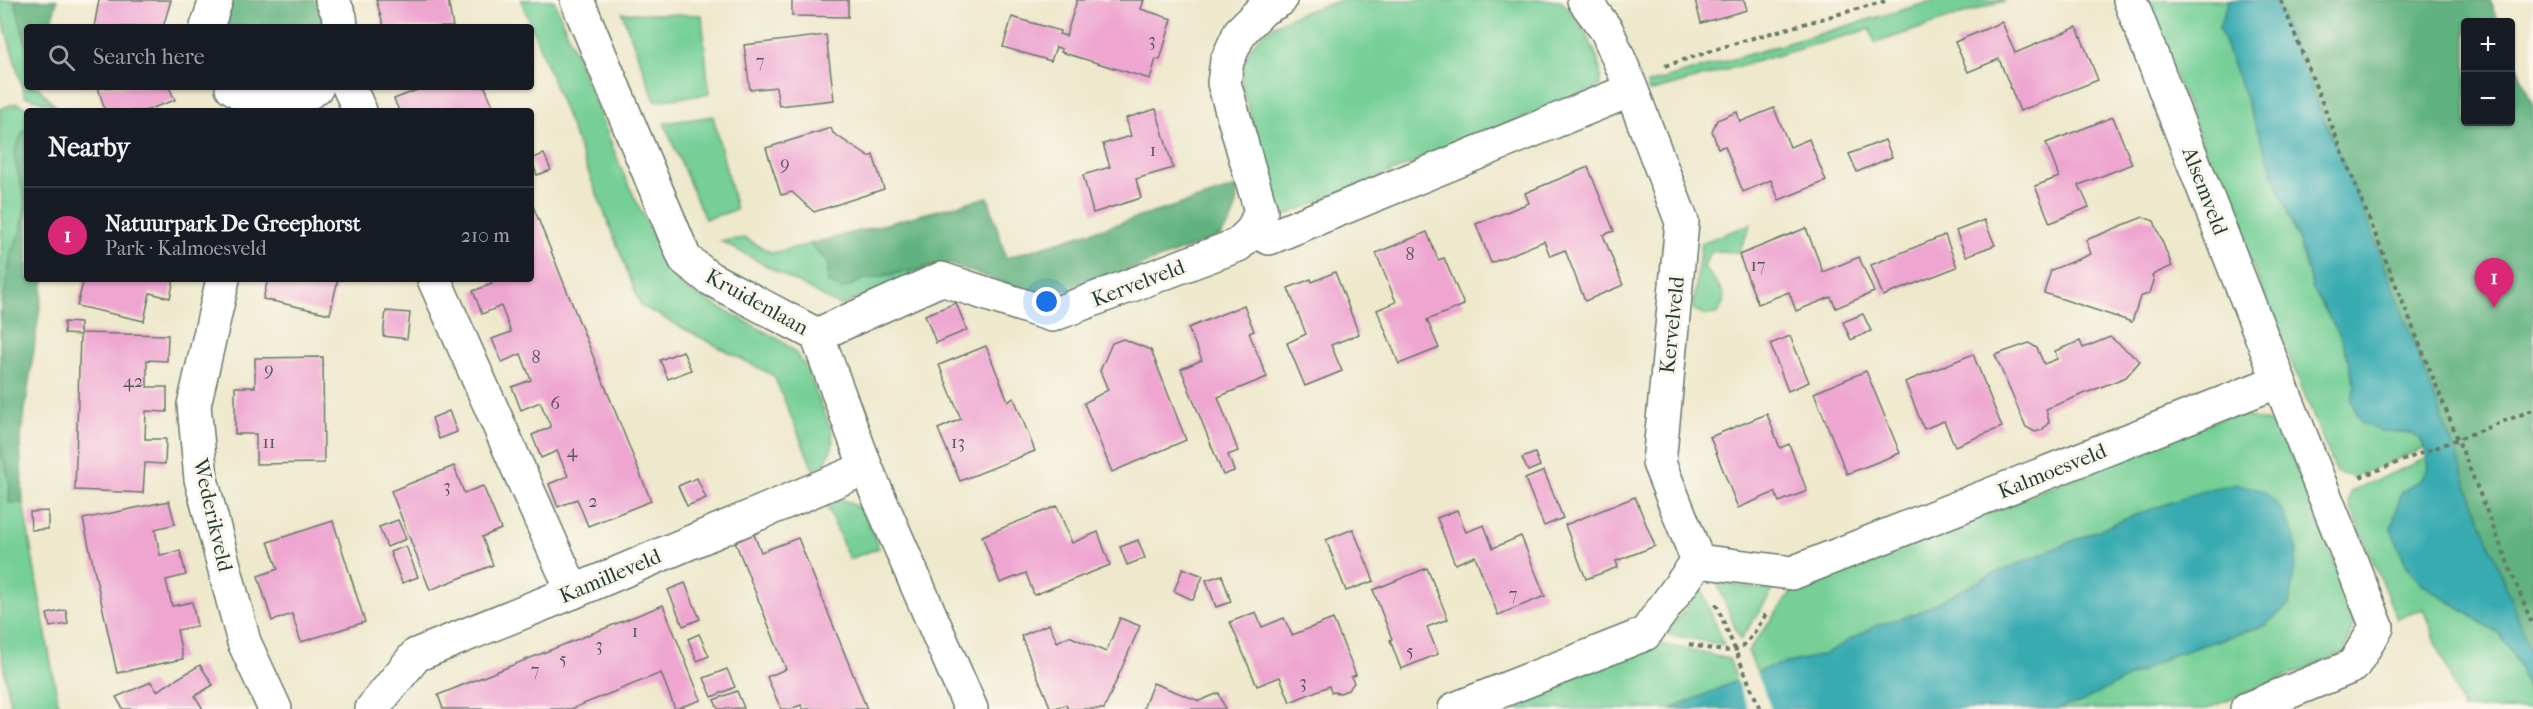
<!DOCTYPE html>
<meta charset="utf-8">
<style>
body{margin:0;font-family:"IM FELL French Canon",serif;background:#20242c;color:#f1f3f6}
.controls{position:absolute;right:18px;top:18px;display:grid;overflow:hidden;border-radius:6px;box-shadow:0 2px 4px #0004}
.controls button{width:54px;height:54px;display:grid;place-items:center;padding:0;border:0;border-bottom:2px solid #363941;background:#171b24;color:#f1f3f6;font:30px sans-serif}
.you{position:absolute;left:1047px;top:302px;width:21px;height:21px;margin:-15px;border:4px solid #fff;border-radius:50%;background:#1a73e8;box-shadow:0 0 0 9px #1a73e833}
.badge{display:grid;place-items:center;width:39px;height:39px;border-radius:50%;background:#db2777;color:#fff;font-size:20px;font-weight:700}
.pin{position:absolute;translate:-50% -50px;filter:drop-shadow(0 2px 3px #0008)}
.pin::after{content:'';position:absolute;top:32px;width:21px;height:18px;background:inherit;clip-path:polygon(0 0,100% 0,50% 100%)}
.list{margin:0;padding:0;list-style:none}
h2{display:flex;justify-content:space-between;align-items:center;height:78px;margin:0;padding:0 24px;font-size:26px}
h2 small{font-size:20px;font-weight:400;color:#9ea1a6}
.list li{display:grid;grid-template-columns:39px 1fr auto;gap:18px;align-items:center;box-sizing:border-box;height:96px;padding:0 24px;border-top:2px solid #363941}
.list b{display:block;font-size:22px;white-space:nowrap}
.list p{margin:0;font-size:20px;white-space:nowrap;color:#9ea1a6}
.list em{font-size:20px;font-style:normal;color:#9ea1a6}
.icon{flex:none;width:33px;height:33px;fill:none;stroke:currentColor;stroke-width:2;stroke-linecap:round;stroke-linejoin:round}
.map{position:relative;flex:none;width:2533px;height:709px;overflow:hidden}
.search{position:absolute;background:#171b24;box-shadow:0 2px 4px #0004;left:24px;top:24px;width:510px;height:66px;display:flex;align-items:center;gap:15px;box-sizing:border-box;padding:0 21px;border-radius:6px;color:#9ea1a6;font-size:22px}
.panel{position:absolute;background:#171b24;box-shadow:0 2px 4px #0004;left:24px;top:108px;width:510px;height:174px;border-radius:6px}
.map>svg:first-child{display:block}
.green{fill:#75cf96;stroke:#4a8665;stroke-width:1.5}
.forest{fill:#60b27f;stroke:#40785a;stroke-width:1.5}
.water{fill:#38abb1;stroke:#2c7472;stroke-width:1.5}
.pier{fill:#eee8cc}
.building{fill:#eea5d0}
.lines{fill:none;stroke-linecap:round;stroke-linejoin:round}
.minor-casing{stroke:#677969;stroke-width:36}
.path{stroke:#677969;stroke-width:4;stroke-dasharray:4.5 4.5;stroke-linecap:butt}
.minor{stroke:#fff;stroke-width:33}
.labels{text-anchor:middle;stroke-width:6;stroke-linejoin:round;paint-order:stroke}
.number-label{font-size:18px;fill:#53575b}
.street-label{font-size:21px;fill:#1f3d34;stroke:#fbf7ec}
</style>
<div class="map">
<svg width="2533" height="709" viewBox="0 0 2533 709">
<rect width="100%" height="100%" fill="#fbf7ec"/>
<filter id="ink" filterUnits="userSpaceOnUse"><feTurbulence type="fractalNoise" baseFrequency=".0167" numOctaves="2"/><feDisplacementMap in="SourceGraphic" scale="12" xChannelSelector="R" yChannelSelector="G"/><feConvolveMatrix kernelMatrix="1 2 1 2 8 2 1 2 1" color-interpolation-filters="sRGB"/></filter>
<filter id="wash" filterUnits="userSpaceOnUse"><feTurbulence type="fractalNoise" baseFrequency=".008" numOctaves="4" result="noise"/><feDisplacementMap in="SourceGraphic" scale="24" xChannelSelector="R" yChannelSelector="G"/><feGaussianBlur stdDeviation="1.35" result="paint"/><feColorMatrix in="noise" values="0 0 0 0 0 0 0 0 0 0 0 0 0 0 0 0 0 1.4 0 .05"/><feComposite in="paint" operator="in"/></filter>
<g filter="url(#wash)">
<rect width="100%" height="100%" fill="#eee8cc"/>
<!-- green -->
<g class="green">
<polygon points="0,0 15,0 27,49 27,87 38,87 55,106 25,96 0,11"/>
<polygon points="521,0 554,0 623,173 668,268 682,287 778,339 793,350 806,367 832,432 833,445 824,465 814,471 774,376 641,306"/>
<path d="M1343 0H1560C1578 18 1607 60 1599 87L1279 218 1276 201 1242 86C1239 26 1296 14 1343 0Z"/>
<polygon points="1936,0 2006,0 1875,43 1870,29 1649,92 1647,84"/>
<path d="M2147 0H2229L2219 27 2300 245 2313 289 2343 341 2355 386 2381 431C2398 432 2417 429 2425 448L2352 477 2336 472 2145 2Z"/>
<polygon points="622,13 702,15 709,94 655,101"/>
<polygon points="16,103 34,111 27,111 27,128 22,134 14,155 26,205 20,234 11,253 0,324 2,197 0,178 0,109"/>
<polygon points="713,116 736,210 705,219 664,123"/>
<path d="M1751 224 1739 252 1715 251 1709 254 1704 267C1715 284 1735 295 1716 314L1705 315 1693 309 1701 243Z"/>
<polygon points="745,238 772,253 810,244 828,263 843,289 864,279 932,267 840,306 721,241"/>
<polygon points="2234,413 2279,425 2356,617 2344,652 2339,655 2207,709 2055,709 2198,627 2224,639 2265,625 2093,533 1989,576 1917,613 1885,623 1763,688 1748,651 1792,591"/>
<polygon points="0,446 10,483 9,502 23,503 59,709 11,709 0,646"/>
<polygon points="2427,458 2429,467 2422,479 2402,492 2391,529 2406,564 2420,583 2501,635 2519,665 2533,709 2463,709 2423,609 2397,619 2348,501 2351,491"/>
<path d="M843 500C866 506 870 528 879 548L849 559 826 503Z"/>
<polygon points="1717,583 1773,590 1740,640"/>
<polygon points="1701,589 1724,645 1666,634"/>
<polygon points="1656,643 1729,659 1737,680 1692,709 1496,709"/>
</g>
<!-- forest -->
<g class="forest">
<polygon points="15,0 57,0 50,27 27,27 27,49"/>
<polygon points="216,0 332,0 341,27 207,27"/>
<polygon points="2274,0 2489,0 2498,22 2466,22 2466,122 2510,122 2511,52 2533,106 2533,660 2372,233"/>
<polygon points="27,128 27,279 44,279 20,444 23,503 9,503 10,483 0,446 0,324 11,253 20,234 26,205 14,155 22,134"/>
<path d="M1237 187C1237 210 1235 218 1220 236L1075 290 1033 292 948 264 864 279 843 289 828 283V262L810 244 988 197 1006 258Z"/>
</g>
<!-- water -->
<g class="water">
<polygon points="2229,0 2274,0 2372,233 2533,659 2533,707 2519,665 2501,635 2420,583 2406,564 2391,529 2402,492 2422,479 2429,467 2422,441 2411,432 2381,431 2361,423 2351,401 2355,386 2343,341 2313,289 2300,245 2219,27"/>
<polygon points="2238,484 2264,491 2281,509 2294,535 2297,553 2289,605 2265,625 2170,656 2079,703 2055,709 1671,709 1769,667 1823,655 1875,626 1917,613 1989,576 2135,515 2209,489"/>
</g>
<!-- pier -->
<polygon class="pier" points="1755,669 1763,688 1771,709 1748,709 1735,677"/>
<g id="blocks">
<!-- building -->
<g class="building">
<polygon points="99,0 171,0 163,27 94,27"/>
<polygon points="376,0 448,0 453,27 384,27"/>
<polygon points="792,0 848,0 848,17 792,16"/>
<polygon points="1077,0 1144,0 1141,9 1172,19 1160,60 1156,59 1150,79 1061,52 1062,49 1056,47 1051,61 1003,47 1012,17 1060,31 1059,34 1066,36"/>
<polygon points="1695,0 1744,0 1747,10 1701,23"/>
<polygon points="2002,22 2015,53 2077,27 2098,80 2020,111 1999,59 1968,72 1955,42"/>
<polygon points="826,35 834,100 779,106 776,87 750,90 744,45"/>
<polygon points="98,87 169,87 175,100 144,111 105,111"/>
<polygon points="425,87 485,87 495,111 399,111 394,99"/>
<polygon points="1774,108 1790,147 1809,139 1826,181 1779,200 1771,180 1743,192 1725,146 1718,148 1712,131 1717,120 1737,112 1740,122"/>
<polygon points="1156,109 1173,168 1136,179 1141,198 1093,213 1083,175 1110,167 1103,144 1131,136 1126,118"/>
<polygon points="2113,117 2132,164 2079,185 2089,207 2050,223 2035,186 2059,177 2046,143"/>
<polygon points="831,128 833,133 869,157 873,155 884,189 814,212 792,192 781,195 766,148"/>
<polygon points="1885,140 1892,157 1857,172 1849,154"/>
<polygon points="544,154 551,170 537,175 531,159"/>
<polygon points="1588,167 1614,231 1603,235 1623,285 1585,301 1565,250 1550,256 1544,241 1491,263 1476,224 1529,203 1525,193"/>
<polygon points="531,201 651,501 588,526 577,499 558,507 549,484 568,476 557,451 541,458 532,435 551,427 540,402 521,410 512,387 531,380 521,354 502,362 492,339 511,332 501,306 482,314 473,291 492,284 490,279 531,279"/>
<polygon points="2143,217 2154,221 2172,266 2152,275 2154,281 2150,293 2140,297 2132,322 2044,293 2051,270 2091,254 2086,240"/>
<polygon points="1984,220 1995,245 1966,256 1956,231"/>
<polygon points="1806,228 1823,272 1859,257 1874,292 1836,308 1831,297 1796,311 1789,292 1758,304 1739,255"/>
<polygon points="1427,232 1438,260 1444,258 1464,305 1427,320 1439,348 1399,364 1377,310 1396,302 1376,253"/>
<polygon points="1945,235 1957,267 1883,296 1871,265"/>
<polygon points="1335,272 1359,334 1331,345 1342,371 1305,386 1287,343 1306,334 1288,288 1311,279 1312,282"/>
<polygon points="84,279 174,279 170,298 150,293 144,321 77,306"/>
<polygon points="268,279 338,279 330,314 263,299"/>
<polygon points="956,303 967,330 936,343 925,315"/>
<polygon points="1244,305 1254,331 1249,333 1267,377 1218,397 1238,451 1228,455 1234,471 1223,475 1181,369 1202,360 1188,328"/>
<polygon points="386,311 410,313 407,339 383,336"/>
<polygon points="1863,314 1871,331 1851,340 1843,322"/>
<polygon points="64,322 80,323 80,333 168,335 167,361 147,360 147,387 167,387 167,412 146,411 145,439 166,439 165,464 145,463 143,493 75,490 80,335 64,334"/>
<polygon points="1790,336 1809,382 1788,391 1770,344"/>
<polygon points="2110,337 2140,361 2126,377 2046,409 2049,422 2042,430 2035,432 2026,427 1995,355 2029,343 2037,348 2044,364 2057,359 2055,351 2080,341 2083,348"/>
<polygon points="1123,339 1151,350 1186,440 1112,472 1084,403 1108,390 1100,371 1112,343"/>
<polygon points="986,346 1008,401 1014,398 1035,451 960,481 938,429 961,419 939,365"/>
<polygon points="683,351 691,370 668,379 660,360"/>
<polygon points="1973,354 2002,427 1955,446 1944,421 1924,429 1905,382"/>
<polygon points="323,357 324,463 256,464 256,434 235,434 235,387 255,387 255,358"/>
<polygon points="1866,371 1900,453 1847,474 1814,393"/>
<polygon points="449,411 457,432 439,439 432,418"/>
<polygon points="1767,414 1780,448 1789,444 1807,491 1779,502 1775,492 1738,508 1710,437"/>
<polygon points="1535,453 1540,466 1528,471 1522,458"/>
<polygon points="454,466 464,493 483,486 501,529 482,537 493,565 430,590 391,491"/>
<polygon points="1544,471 1563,518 1544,526 1525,479"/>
<polygon points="697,478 706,498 687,506 678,486"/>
<polygon points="1635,497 1655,546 1616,561 1618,567 1586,579 1565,525"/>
<polygon points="169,501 175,524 155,529 160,555 180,551 186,575 166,580 172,606 192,602 197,626 177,630 183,659 117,673 83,519"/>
<polygon points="1057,506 1072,543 1098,532 1110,565 1034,595 1026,573 1000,583 982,536"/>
<polygon points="1457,510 1466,532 1484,525 1493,548 1521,536 1545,596 1498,615 1475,556 1455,564 1437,518"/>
<polygon points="48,511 48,529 31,530 30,512"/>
<polygon points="398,520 406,539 387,547 379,527"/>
<polygon points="333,521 365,622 301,642 292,614 272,621 258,576 278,569 268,542"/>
<polygon points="1353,529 1374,581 1346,591 1326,540"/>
<polygon points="753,532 761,552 798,538 867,709 803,709 801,705 791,709 781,709 767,677 786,669 734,539"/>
<polygon points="1138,540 1145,558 1127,565 1120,547"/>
<polygon points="406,546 418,577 402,583 390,552"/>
<polygon points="1183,568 1203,576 1193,600 1174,591"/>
<polygon points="1427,568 1448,619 1427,627 1438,654 1401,669 1390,640 1392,639 1373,590"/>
<polygon points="1222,575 1231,602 1216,607 1206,580"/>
<polygon points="685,583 700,619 683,626 668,590"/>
<polygon points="663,605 701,700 675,709 661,673 571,709 443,709 438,695"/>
<polygon points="66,610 68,624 50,627 47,614"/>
<polygon points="1256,612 1262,627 1284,618 1292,635 1333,619 1356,675 1351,677 1354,683 1348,690 1340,693 1331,692 1329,686 1290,702 1280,677 1257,686 1230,622"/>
<polygon points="1120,618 1140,626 1104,709 1068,709 1066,705 1051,709 1021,636 1049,624 1057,642 1069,636 1106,652"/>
<polygon points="699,634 709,656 697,661 688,639"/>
<polygon points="200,665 213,685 195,696 203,709 123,709 116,697 151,682 157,691"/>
<polygon points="727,669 735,687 712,697 704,678"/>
<polygon points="1153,683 1199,701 1219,693 1225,709 1143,709"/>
<polygon points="737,691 744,708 718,709 714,700"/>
</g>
</g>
</g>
<g filter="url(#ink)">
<use href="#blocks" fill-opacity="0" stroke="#677969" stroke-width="1.5"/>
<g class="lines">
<!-- minor casing -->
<g class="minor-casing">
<g id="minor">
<polyline points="332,0 340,17 341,27"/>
<polyline points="577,0 685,259 709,278 817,335 866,468 971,709"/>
<polyline points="1584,0 1607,31 1627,78 1682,222 1659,463 1698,561"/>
<polyline points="2130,0 2279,381"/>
<polyline points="207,27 216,0"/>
<polyline points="232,87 245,96 265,102 263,111"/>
<polyline points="349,87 360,111"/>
<path d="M265 102C285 102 301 100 317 87"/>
<polyline points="1253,230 1269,238 1631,90"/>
<polyline points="223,279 194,405 201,479 244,642 275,709"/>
<polyline points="434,279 573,592"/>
<polyline points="817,335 941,279 1052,315 1238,245 1253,230 1261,211 1224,83 1227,61 1240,32 1263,9 1280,0"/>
<polyline points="372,709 416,655 573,592 866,468"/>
<polyline points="1455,709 1645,634 1698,561 1792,573 2279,381 2377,627 2353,666 2247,709"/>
</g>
</g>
<!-- path -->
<g class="path">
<polyline points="2281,0 2533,626"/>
<polyline points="1665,66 1739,42 1889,0"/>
<polyline points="2360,477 2533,410"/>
<polyline points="1716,604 1760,709"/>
<path d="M1689 644C1741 656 1740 656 1768 611"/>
</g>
<!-- minor -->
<use href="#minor" class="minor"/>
</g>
</g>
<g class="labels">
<!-- number labels -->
<g class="number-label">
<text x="1152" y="46">3</text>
<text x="760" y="67">7</text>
<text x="1153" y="156">1</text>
<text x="785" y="169">9</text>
<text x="1410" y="260">8</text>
<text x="1758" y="271">17</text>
<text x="536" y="363">8</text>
<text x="269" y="375">9</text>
<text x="133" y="387">42</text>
<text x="555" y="409">6</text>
<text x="269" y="448">11</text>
<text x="958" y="448">13</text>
<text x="572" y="457">4</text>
<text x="447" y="492">3</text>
<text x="593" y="507">2</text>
<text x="1513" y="600">7</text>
<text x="635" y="637">1</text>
<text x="599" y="651">3</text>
<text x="1410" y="657">5</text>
<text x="563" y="665">5</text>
<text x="535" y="676">7</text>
<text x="1303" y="688">3</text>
</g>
<!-- street labels -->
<g class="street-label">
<text transform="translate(2205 191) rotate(69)" y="7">Alsemveld</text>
<text transform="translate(1138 283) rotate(-21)" y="7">Kervelveld</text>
<text transform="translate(757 302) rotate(29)" y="7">Kruidenlaan</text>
<text transform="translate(1672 325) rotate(-84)" y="7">Kervelveld</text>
<text transform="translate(2052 471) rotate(-22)" y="7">Kalmoesveld</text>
<text transform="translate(213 515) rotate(77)" y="7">Wederikveld</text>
<text transform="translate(610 576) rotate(-23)" y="7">Kamilleveld</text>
</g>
</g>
</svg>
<div class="controls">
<button>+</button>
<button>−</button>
</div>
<div class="you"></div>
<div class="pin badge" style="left:2494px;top:308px">1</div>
<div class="search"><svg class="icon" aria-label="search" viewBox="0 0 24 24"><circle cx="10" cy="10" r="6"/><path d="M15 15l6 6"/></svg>Search here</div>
<section class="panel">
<h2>Nearby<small></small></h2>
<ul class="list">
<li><span class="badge">1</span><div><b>Natuurpark De Greephorst</b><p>Park · Kalmoesveld</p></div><em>210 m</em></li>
</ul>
</section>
</div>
